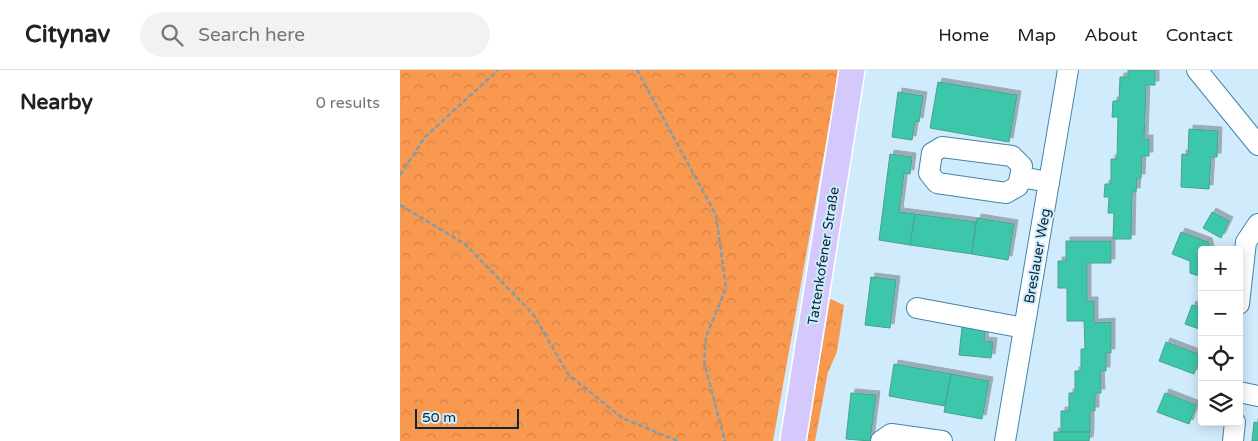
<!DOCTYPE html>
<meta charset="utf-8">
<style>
body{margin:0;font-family:"Varela Round",sans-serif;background:#f2f2f2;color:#222}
.controls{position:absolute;right:15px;bottom:15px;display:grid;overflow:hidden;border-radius:5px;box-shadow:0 2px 12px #0003}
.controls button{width:45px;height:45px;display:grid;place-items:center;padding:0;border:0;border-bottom:1px solid #e0e0e0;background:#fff;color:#222;font:25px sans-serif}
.scale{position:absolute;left:15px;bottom:12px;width:104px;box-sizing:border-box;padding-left:5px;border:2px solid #0b2939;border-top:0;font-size:14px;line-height:18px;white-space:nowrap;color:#0b2939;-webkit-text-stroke:4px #d0ebfb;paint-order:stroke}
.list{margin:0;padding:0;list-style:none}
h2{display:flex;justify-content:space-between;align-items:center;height:65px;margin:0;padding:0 20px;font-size:21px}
h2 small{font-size:16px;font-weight:400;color:#767676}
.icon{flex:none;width:28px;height:28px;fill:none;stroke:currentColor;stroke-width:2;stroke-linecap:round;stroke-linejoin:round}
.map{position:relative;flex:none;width:858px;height:371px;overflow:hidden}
header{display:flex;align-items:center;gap:30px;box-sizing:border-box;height:70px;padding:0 25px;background:#fff;border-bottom:1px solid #e0e0e0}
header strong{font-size:24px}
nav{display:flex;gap:28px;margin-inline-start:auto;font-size:18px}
.search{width:350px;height:45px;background:#f2f2f2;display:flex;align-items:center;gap:12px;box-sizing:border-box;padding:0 18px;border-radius:28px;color:#767676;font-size:19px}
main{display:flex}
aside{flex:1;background:#fff}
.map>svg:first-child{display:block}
.forest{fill:url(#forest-crowns)}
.building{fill:#3ec7aa;stroke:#4aa18c;filter:url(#shadow)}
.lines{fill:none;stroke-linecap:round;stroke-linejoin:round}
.minor-casing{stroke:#4085ab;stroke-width:22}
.major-casing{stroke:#fff;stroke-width:28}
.path{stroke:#809dad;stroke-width:2.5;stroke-dasharray:5 2.5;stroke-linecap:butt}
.minor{stroke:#fff;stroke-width:20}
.major{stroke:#d5c8fc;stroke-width:25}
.labels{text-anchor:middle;stroke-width:4;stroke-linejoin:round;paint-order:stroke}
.street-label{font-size:14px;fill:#0b2939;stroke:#d0ebfb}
</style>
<header>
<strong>Citynav</strong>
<div class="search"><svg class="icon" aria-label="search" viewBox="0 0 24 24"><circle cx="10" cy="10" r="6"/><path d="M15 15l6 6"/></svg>Search here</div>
<nav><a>Home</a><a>Map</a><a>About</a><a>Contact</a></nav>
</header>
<main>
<aside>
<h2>Nearby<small>0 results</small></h2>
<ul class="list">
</ul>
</aside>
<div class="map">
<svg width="858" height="371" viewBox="0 0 858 371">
<defs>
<pattern id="forest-crowns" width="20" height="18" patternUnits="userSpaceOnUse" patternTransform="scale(1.25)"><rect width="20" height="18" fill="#f9984f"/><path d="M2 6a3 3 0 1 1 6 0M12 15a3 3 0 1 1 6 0" fill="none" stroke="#d48346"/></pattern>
<filter id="shadow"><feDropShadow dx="4" dy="-4" stdDeviation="0" flood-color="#0004"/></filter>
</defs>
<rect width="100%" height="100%" fill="#d0ebfb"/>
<!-- forest -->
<g class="forest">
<polygon points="0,0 439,0 373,371 0,371"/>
<polygon points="430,229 444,235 437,282 428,302 415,371 407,371"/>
</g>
<!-- building -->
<g class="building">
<polygon points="728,0 755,0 755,15 746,15 744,69 749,69 749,86 742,86 741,108 737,108 736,122 732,122 731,169 713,169 714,143 708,143 709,127 704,127 705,114 711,114 711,89 717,89 718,47 712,47 713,31 719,31 720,7 728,7"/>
<polygon points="538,12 617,25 609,72 530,58"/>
<polygon points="498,22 523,26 519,52 515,51 512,70 492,67"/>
<polygon points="789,59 818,61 817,87 811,87 809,119 781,117 782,84 788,85"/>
<polygon points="490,84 512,87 510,104 504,103 499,142 515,144 510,175 479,170"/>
<polygon points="812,142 829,151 821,168 803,158"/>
<polygon points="515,144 576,152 572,184 510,175"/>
<polygon points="577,148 614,154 608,190 572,184"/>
<polygon points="781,162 808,172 810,180 802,180 802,207 790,203 790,191 772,184"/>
<polygon points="666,171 711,171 711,193 687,193 687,231 694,231 694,253 711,252 711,283 706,283 706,301 700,301 701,323 695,323 695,341 690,341 690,362 661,362 661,341 669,341 669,323 675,323 675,301 681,301 681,279 685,279 684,251 667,251 667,218 658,218 658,191 666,191"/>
<polygon points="471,207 496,210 490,258 465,255"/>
<polygon points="792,235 802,238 802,260 785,254"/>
<polygon points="562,257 585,260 584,271 593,272 591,288 559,285"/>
<polygon points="766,272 801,285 794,304 759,291"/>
<polygon points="494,294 551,304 545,336 489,326"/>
<polygon points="551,304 589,311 582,349 544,342"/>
<polygon points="451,323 476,325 470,371 446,369"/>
<polygon points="765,323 796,335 789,354 757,342"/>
<polygon points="854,352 858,353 858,371 852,371"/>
<polygon points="654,362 690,362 689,371 654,371"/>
</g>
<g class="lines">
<!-- minor casing -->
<g class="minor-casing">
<g id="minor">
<polyline points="797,0 858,75"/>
<polyline points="620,107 618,116 606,123 537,113 529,103 532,83 542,77 612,86 622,96 620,107 649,112"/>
<polyline points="839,234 846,172 858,154"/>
<polyline points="517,238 624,258"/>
<polyline points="839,322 858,326"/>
<polyline points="481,371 491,364 542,371"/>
<polyline points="605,371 668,0"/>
<polyline points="833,371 835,352"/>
</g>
</g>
<!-- major casing -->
<g class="major-casing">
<polyline id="major" points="393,371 452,0"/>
</g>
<!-- path -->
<g class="path">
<polyline points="237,0 316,145 326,218 306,267 304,292 325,371"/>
<polyline points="0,105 25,67 98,0"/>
<polyline points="0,135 65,174 133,244 168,304 222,348 278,371"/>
</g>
<!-- minor -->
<use href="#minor" class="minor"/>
<!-- major -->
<use href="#major" class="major"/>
</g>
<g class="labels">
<!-- street labels -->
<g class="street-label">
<text transform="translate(423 186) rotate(-81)" y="5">Tattenkofener Straße</text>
<text transform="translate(637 186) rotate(-80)" y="5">Breslauer Weg</text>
</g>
</g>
</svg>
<div class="controls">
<button>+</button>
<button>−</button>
<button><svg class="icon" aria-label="locate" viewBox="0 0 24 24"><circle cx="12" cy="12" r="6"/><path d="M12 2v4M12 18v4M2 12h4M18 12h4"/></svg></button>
<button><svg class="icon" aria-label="layers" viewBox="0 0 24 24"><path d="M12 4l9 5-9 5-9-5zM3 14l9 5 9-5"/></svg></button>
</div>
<div class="scale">50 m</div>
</div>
</main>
